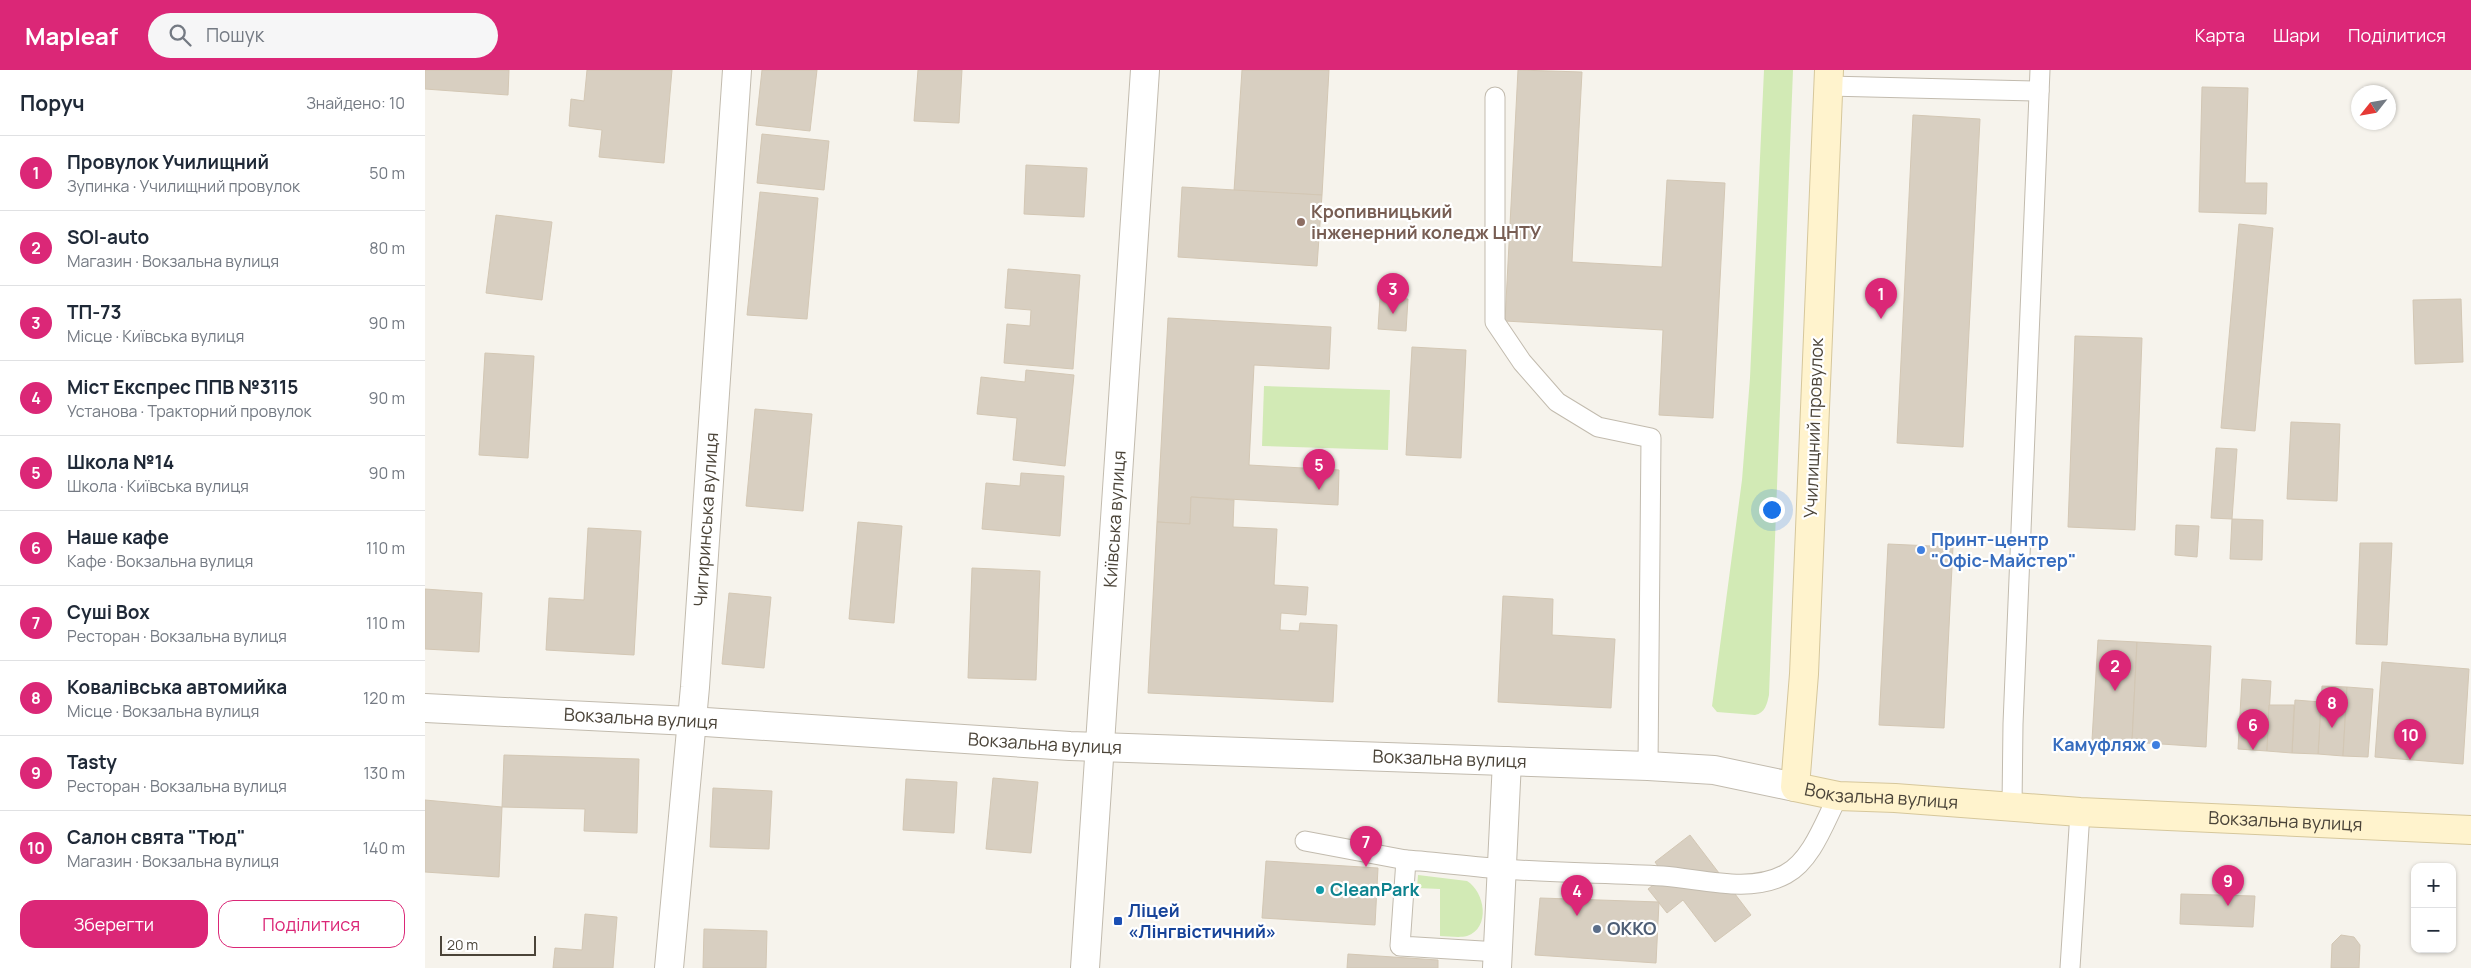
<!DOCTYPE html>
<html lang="uk">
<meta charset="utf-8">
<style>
body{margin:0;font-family:Manrope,sans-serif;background:#f6f6f7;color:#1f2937}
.controls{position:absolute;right:15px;bottom:15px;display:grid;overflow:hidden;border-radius:10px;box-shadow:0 1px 4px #0004}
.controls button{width:45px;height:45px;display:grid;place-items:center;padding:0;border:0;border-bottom:1px solid #e0e1e3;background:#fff;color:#1f2937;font:25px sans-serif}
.compass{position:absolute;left:1926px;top:15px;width:45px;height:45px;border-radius:50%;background:#fff;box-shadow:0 1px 4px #0004;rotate:239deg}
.scale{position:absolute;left:15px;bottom:12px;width:96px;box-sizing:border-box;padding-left:5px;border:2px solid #4b4439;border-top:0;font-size:14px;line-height:18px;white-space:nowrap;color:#4b4439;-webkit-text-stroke:4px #fff;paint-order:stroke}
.you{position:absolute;left:1346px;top:439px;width:18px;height:18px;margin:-12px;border:4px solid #fff;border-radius:50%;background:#1a73e8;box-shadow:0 0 0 8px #1a73e833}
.badge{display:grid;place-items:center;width:32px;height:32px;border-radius:50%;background:#db2777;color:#fff;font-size:16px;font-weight:700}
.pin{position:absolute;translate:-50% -41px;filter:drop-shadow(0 1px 2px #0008)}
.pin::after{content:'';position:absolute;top:26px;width:18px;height:15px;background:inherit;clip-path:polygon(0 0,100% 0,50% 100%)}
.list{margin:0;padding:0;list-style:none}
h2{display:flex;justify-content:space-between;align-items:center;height:65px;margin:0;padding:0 20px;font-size:21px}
h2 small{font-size:16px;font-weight:400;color:#747a83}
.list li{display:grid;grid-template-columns:32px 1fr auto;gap:15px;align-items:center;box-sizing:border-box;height:75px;padding:0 20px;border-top:1px solid #e0e1e3}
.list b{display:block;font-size:19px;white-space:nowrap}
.list p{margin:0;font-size:16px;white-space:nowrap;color:#747a83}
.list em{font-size:16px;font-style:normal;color:#747a83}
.actions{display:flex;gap:10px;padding:15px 20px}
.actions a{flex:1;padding:11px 0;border:1px solid #db2777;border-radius:15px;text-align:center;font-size:18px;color:#db2777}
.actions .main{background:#db2777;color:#fff}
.icon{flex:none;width:28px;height:28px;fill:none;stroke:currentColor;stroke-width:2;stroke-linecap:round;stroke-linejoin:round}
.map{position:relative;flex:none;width:2046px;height:898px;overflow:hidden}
header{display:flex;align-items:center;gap:30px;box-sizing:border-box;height:70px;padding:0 25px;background:#db2777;color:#fff}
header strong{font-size:24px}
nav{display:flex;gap:28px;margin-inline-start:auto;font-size:18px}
.search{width:350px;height:45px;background:#f6f6f7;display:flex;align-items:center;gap:12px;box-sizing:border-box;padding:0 18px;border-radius:28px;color:#747a83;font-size:19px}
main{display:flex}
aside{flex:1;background:#fff}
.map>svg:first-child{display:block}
.green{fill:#d2eab5}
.building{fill:#d8cfc1;stroke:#d3c7b4}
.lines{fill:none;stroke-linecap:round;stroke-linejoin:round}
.service-casing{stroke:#c2bbae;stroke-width:21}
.minor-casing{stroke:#c2bbae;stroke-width:30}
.tertiary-casing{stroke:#c2bbae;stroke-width:30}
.secondary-casing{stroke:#d6c79b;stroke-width:30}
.service{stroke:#fff;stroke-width:19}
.minor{stroke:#fff;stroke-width:28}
.tertiary{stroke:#fff;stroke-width:28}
.secondary{stroke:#fff3cd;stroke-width:28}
.education-dot{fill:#8d6e63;stroke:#fff;stroke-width:2}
.shop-dot{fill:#3f7fe0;stroke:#fff;stroke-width:2}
.culture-dot{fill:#0f9aa8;stroke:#fff;stroke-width:2}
.transit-dot{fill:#1a4fb4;stroke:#fff;stroke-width:2}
.service-dot{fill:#5c6f8a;stroke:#fff;stroke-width:2}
.labels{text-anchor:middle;stroke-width:4.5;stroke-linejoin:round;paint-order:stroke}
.education-label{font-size:18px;font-weight:bold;fill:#785e54;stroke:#fff;text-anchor:start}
.street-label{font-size:18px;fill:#4b4439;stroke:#fff}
.shop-label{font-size:18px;font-weight:bold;fill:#366cbe;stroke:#fff;text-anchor:start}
.culture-label{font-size:18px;font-weight:bold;fill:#0d838f;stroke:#fff;text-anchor:start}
.transit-label{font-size:18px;font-weight:bold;fill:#164399;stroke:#fff;text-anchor:start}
.service-label{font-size:18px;font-weight:bold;fill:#4e5e75;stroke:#fff;text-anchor:start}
</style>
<header>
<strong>Mapleaf</strong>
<div class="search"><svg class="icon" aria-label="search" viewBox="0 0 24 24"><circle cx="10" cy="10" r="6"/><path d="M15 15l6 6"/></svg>Пошук</div>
<nav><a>Карта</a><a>Шари</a><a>Поділитися</a></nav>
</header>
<main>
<aside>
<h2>Поруч<small>Знайдено: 10</small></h2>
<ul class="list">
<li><span class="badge">1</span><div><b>Провулок Училищний</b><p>Зупинка · Училищний провулок</p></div><em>50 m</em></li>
<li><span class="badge">2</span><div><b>SOI-auto</b><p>Магазин · Вокзальна вулиця</p></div><em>80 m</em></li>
<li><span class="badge">3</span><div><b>ТП-73</b><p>Місце · Київська вулиця</p></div><em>90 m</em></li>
<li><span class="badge">4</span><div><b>Міст Експрес ППВ №3115</b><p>Установа · Тракторний провулок</p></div><em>90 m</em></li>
<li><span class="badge">5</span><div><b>Школа №14</b><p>Школа · Київська вулиця</p></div><em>90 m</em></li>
<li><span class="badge">6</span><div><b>Наше кафе</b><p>Кафе · Вокзальна вулиця</p></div><em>110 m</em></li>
<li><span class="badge">7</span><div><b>Суші Box</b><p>Ресторан · Вокзальна вулиця</p></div><em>110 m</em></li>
<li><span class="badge">8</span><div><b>Ковалівська автомийка</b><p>Місце · Вокзальна вулиця</p></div><em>120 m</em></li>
<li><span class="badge">9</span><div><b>Tasty</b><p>Ресторан · Вокзальна вулиця</p></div><em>130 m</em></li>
<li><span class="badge">10</span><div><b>Салон свята &quot;Тюд&quot;</b><p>Магазин · Вокзальна вулиця</p></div><em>140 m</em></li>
</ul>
<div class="actions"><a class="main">Зберегти</a><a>Поділитися</a></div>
</aside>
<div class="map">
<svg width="2046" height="898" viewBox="0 0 2046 898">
<rect width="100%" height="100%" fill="#f6f3ec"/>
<!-- green -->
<g class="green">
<path d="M1339 0H1368L1344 625C1342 634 1340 643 1330 645L1292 642 1287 636 1317 410 1325 308Z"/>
<polygon points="839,316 965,320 963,380 837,376"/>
<path d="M993 805 1042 811C1060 822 1066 858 1042 866 1034 868 1023 866 1015 866V819L992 818Z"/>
</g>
<!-- building -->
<g class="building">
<polygon points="0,0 84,0 83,25 0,19"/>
<polygon points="162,0 247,0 239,93 174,87 177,60 144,56 146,29 159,31"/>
<polygon points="337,0 392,0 385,61 331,55"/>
<polygon points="493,0 537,0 534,53 489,51"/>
<polygon points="817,0 904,0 897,125 809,121"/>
<polygon points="1093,0 1157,2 1147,192 1237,197 1242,110 1300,113 1288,348 1234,345 1238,260 1080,251"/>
<polygon points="1777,17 1823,18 1820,113 1842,113 1841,144 1774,142"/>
<polygon points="1488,45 1555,49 1538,377 1472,373"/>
<polygon points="337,64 404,71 399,120 332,113"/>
<polygon points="601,95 662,98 659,147 599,144"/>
<polygon points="757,117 897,125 892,196 753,187"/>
<polygon points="335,122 393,128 382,249 322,245"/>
<polygon points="71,145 127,152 117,230 61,223"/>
<polygon points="1814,154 1848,158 1830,361 1796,358"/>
<polygon points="583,199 655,205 648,299 579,293 582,254 605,256 606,240 580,238"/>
<polygon points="955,227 983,229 981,261 953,259"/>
<polygon points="2036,229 2038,292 1990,294 1988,230"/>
<polygon points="743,248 906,257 904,299 829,295 824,395 914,400 913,435 766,427 765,454 732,452"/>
<polygon points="1650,266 1717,268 1710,460 1643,457"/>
<polygon points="987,277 1041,280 1036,388 981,385"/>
<polygon points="60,283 109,286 103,388 54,385"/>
<polygon points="601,300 649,305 640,396 588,390 592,348 552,344 556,307 600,312"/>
<polygon points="330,339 387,344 378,441 321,436"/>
<polygon points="1866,352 1915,354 1912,431 1862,429"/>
<polygon points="1791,378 1812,379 1807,449 1786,448"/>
<polygon points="596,403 639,406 635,466 557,459 561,413 595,416"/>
<polygon points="766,427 809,430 808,457 852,459 849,515 883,517 881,545 856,543 855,560 874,561 875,553 912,555 908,632 723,623 732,452 765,454"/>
<polygon points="1807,449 1838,450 1837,490 1805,489"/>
<polygon points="433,452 477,456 469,553 424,549"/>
<polygon points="1751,455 1774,456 1772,487 1750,485"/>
<polygon points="163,458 216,461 209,585 121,580 124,528 159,530"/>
<polygon points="1935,473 1967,473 1962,575 1931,574"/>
<polygon points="1463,474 1528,477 1519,658 1454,655"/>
<polygon points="547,498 615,501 611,610 543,608"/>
<polygon points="0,519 57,523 54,582 0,579"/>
<polygon points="304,523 346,527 339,598 297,594"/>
<polygon points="1078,526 1128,529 1127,565 1190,569 1186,638 1073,632"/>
<polygon points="1673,570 1712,572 1707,672 1667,670"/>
<polygon points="1712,572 1786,576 1781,677 1707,672"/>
<polygon points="1957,592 2044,599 2038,694 1950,687"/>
<polygon points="1817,609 1846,611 1842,681 1813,679"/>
<polygon points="1897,616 1922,617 1918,686 1893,684"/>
<polygon points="1922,617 1948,619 1943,687 1918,686"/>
<polygon points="1870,630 1896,632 1893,684 1867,683"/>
<polygon points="1844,635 1869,635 1867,683 1842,681"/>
<polygon points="79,685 214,689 212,763 159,761 160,739 77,737"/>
<polygon points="568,708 613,712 606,783 561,779"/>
<polygon points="481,709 532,712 529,763 478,760"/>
<polygon points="288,718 347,721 344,779 285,777"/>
<polygon points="0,730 77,737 74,807 0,802"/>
<polygon points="1265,765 1326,845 1290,872 1258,830 1242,843 1223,819 1240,806 1230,792"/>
<polygon points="841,791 953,798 950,855 837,848"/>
<polygon points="1756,824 1830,826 1828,857 1755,854"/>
<polygon points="1115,828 1234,832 1231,893 1110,885"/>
<polygon points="160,844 192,847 188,898 128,898 130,878 157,880"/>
<polygon points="279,859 342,861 341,898 278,898"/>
<polygon points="1916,865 1929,867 1935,875 1934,898 1906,898 1907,874"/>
<polygon points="923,884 1013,890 1013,898 922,898"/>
</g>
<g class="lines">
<!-- service casing -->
<g class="service-casing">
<g id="service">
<polyline points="1403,16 1614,21"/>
<polyline points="1070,27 1070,252 1097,292 1132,332 1173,357 1226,368 1223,696"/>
<polyline points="1587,736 1588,654 1615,0"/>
<polyline points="880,771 981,790"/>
<path d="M1074 882 975 876 981 790C1014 792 1046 797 1079 799 1132 803 1185 803 1238 806 1277 809 1325 824 1361 804 1387 790 1400 751 1413 726"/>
<polyline points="1645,898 1655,742"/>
</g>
</g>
<!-- minor casing -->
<g class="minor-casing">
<g id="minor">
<path id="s1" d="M244 898 270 617 312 0"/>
<polyline points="1072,898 1082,691"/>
</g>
</g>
<!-- tertiary casing -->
<g class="tertiary-casing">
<g id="tertiary">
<path id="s2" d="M0 638 265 651 645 676 1223 696 1289 700 1370 717"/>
<path id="s3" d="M660 898 720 0"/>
</g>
</g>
<!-- secondary casing -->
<g class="secondary-casing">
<g id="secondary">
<path id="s4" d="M1404 0 1379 604 1370 717 1413 726 1470 728 1655 742 2046 760"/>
</g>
</g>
<!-- service -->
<use href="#service" class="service"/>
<!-- minor -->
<use href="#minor" class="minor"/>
<!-- tertiary -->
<use href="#tertiary" class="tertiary"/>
<!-- secondary -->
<use href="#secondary" class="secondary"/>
</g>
<!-- markers -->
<circle class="education-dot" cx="876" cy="152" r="5"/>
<g class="shop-dot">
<circle cx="1496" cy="480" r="5"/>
<circle cx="1731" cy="675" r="5"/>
</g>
<circle class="culture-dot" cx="895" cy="820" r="5"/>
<rect class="transit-dot" x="688" y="846" width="10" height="10" rx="2.5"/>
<circle class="service-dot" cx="1172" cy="859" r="5"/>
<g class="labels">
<!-- education labels -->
<g class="education-label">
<text x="886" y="148">Кропивницький<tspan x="886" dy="21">інженерний коледж ЦНТУ</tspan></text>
</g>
<!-- street labels -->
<g class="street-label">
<text transform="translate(1389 358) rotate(-88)" y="6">Училищний провулок</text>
<text dy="6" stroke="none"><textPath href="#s1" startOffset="450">Чигиринська вулиця</textPath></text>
<text dy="6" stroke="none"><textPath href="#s3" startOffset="450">Київська вулиця</textPath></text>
<text dy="6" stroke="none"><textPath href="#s2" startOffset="216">Вокзальна вулиця</textPath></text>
<text dy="6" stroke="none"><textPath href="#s2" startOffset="621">Вокзальна вулиця</textPath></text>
<text dy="6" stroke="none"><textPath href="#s2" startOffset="1026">Вокзальна вулиця</textPath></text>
<text dy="6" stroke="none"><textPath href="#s4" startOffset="805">Вокзальна вулиця</textPath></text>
<text dy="6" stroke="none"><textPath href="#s4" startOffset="1210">Вокзальна вулиця</textPath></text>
</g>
<!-- shop labels -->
<g class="shop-label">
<text x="1506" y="476">Принт-центр<tspan x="1506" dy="21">"Офіс-Майстер"</tspan></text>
<text x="1721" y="681" text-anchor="end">Камуфляж</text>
</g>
<!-- culture labels -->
<g class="culture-label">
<text x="905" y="826">CleanPark</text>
</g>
<!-- transit labels -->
<g class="transit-label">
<text x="703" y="847">Ліцей<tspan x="703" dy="21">«Лінгвістичний»</tspan></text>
</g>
<!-- service labels -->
<g class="service-label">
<text x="1182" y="865">ОККО</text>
</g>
</g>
</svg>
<div class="controls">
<button>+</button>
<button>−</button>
</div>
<svg class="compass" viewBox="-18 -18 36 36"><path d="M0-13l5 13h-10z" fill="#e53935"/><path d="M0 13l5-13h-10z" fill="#747a83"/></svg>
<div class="scale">20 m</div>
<div class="you"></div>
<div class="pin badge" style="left:1456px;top:249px">1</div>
<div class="pin badge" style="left:1690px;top:621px">2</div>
<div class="pin badge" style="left:968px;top:244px">3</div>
<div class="pin badge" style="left:1152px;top:846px">4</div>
<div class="pin badge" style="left:894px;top:420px">5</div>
<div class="pin badge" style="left:1828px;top:680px">6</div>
<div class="pin badge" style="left:941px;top:797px">7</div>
<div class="pin badge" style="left:1907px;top:658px">8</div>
<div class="pin badge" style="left:1803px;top:836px">9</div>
<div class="pin badge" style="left:1985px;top:690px">10</div>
</div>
</main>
